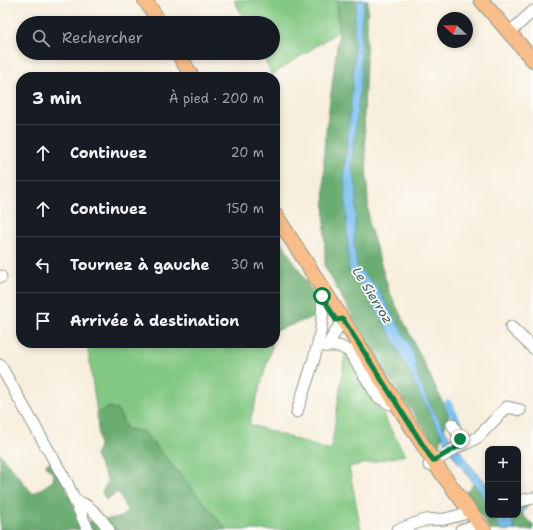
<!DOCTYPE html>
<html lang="fr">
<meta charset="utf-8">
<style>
body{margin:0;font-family:"Shantell Sans",sans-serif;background:#242831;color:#f1f3f6}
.controls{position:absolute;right:12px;bottom:12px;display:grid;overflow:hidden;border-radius:8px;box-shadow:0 2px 6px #0003}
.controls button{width:36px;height:36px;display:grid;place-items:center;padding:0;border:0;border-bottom:1px solid #363941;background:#171b24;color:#f1f3f6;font:20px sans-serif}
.compass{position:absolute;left:437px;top:12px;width:36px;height:36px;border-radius:50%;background:#171b24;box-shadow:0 2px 6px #0003;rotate:292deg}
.stop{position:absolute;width:12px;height:12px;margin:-9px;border:3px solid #0b8043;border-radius:50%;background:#fff}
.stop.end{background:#0b8043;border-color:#fff;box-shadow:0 1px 4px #0008}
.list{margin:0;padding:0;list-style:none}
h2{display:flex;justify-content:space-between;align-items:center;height:52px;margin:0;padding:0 16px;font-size:17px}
h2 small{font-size:13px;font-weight:400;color:#9ea1a6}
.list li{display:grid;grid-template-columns:26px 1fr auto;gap:12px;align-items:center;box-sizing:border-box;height:56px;padding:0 16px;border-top:1px solid #363941}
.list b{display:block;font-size:15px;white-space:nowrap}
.list em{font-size:13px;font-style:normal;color:#9ea1a6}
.icon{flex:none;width:22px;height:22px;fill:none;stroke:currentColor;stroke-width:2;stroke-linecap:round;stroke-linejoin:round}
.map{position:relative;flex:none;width:533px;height:530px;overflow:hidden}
.search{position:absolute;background:#171b24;box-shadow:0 2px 6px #0003;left:16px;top:16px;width:264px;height:44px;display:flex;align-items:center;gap:10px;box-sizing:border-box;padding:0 14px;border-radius:22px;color:#9ea1a6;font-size:15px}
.panel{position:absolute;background:#171b24;box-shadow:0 2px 6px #0003;left:16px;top:72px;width:264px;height:276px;border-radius:16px}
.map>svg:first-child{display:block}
.green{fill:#82c882;stroke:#50825b}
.forest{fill:#69ac70;stroke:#447452}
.water{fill:#78bff0;stroke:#4c7e92}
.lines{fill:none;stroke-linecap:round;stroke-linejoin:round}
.stream{stroke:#78bff0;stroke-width:2.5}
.canal{stroke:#78bff0;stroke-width:8}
.minor-casing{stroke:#8b9688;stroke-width:13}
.major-casing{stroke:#8b9688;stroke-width:16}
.minor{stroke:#fff;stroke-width:11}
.major{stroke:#f8bd89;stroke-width:14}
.route{stroke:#0b8043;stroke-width:5}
.labels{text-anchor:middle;stroke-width:3.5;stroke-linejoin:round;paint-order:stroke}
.water-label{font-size:13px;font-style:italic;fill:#355e63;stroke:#fdfcf7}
</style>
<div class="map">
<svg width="533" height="530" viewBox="0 0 533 530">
<rect width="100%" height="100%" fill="#fdfcf7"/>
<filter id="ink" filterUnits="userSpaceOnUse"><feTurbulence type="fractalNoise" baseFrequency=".025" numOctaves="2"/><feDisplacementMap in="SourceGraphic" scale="8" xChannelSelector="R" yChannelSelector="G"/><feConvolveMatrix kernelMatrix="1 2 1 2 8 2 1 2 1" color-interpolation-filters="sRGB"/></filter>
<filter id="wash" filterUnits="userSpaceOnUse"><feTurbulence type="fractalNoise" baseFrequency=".012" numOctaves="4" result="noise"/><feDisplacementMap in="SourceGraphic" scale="16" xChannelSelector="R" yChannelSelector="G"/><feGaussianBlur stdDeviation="0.9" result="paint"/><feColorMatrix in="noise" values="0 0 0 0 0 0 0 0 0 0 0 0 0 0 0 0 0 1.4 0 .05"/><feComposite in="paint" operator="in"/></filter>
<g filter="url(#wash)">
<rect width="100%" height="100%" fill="#f7eedd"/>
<!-- green -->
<g class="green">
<polygon points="234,0 337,0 339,31 272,75 261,53 273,53 273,23 246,23"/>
<polygon points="87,343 273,343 249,424 331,451 346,347 405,455 349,467 361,530 227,530 144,432 127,429 118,411 110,407 97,413"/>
</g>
<!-- forest -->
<g class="forest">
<polygon points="337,0 368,0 364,115 369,224 389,291 449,415 438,448 381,367 325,267 324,147 339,31"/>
<polygon points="275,231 314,294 319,315 275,331"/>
<polygon points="110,407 118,411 127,429 144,432 227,530 0,530 0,454 33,494 53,481 54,474 48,469 46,464 53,461 82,523 121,517 127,511 118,492 106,500 102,492 108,481 95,456 99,446 97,413"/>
<polygon points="480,477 488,486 488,515 518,515 518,501 533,498 522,514 533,525 533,530 490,530 466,492"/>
</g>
<!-- water -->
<g class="water">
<polygon points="357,0 365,0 361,23 361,79 352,158 352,170 357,189 354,244 357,267 376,286 409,343 416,361 417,374 429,403 455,447 460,450 468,463 488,486 488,503 452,454 421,397 388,330 366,292 349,270 344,175 352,91 354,62 354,21"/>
<polygon points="493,515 516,515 512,522 515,530 501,530"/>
</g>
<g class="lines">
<!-- stream -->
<polyline class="stream" points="518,512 525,510"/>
<!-- canal -->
<polyline class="canal" points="448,404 458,423"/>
</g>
</g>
<g filter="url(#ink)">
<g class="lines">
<!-- minor casing -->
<g class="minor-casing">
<g id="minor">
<polyline points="509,33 533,11"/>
<polyline points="0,276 1,277"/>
<polyline points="511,327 533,348"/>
<polyline points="322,346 327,346 343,319"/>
<polyline points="327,346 339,346 349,351 378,397 390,404"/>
<polyline points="0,365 67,483 88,530"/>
<path d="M297 412C308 375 326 335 322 296"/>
<polyline points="452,424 461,439 459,446"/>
<polyline points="429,465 459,446 466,444 478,437 507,407 520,410"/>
<path d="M75 501C89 503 102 519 109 530"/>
<polyline points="519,501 533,498"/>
<polyline points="397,530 425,520 445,519 464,514"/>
<polyline points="461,530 473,526"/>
</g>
</g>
<!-- major casing -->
<g class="major-casing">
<g id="major">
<polyline points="145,0 160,23"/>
<polyline points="481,0 533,60"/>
<polyline points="178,53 192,77"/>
<polyline points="275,214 437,467 484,530"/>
</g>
</g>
<!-- minor -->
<use href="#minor" class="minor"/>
<!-- major -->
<use href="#major" class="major"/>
</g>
</g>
<g class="lines" filter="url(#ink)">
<!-- route -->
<polyline class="route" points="322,296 336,320 343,319 433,461 459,446 460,439"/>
</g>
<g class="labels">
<!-- water labels -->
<g class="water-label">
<text transform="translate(373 295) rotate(58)" y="5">Le Sierroz</text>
</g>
</g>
</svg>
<div class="controls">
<button>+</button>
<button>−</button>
</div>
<svg class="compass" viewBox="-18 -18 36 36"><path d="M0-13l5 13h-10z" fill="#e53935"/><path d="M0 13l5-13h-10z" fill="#9ea1a6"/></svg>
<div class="stop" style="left:322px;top:296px"></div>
<div class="stop end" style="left:460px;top:439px"></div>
<div class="search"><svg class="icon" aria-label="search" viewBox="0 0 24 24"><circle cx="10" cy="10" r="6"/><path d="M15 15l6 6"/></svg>Rechercher</div>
<section class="panel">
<h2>3 min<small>À pied · 200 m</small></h2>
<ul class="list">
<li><svg class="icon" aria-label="ahead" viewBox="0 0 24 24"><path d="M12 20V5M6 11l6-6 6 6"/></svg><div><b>Continuez</b></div><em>20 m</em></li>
<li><svg class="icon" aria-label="ahead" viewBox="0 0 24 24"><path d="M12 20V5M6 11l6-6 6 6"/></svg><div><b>Continuez</b></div><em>150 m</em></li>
<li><svg class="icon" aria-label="left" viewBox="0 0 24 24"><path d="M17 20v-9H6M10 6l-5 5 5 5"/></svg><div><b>Tournez à gauche</b></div><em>30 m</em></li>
<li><svg class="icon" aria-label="arrive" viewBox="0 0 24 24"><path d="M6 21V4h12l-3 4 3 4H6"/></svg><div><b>Arrivée à destination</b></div></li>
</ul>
</section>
</div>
